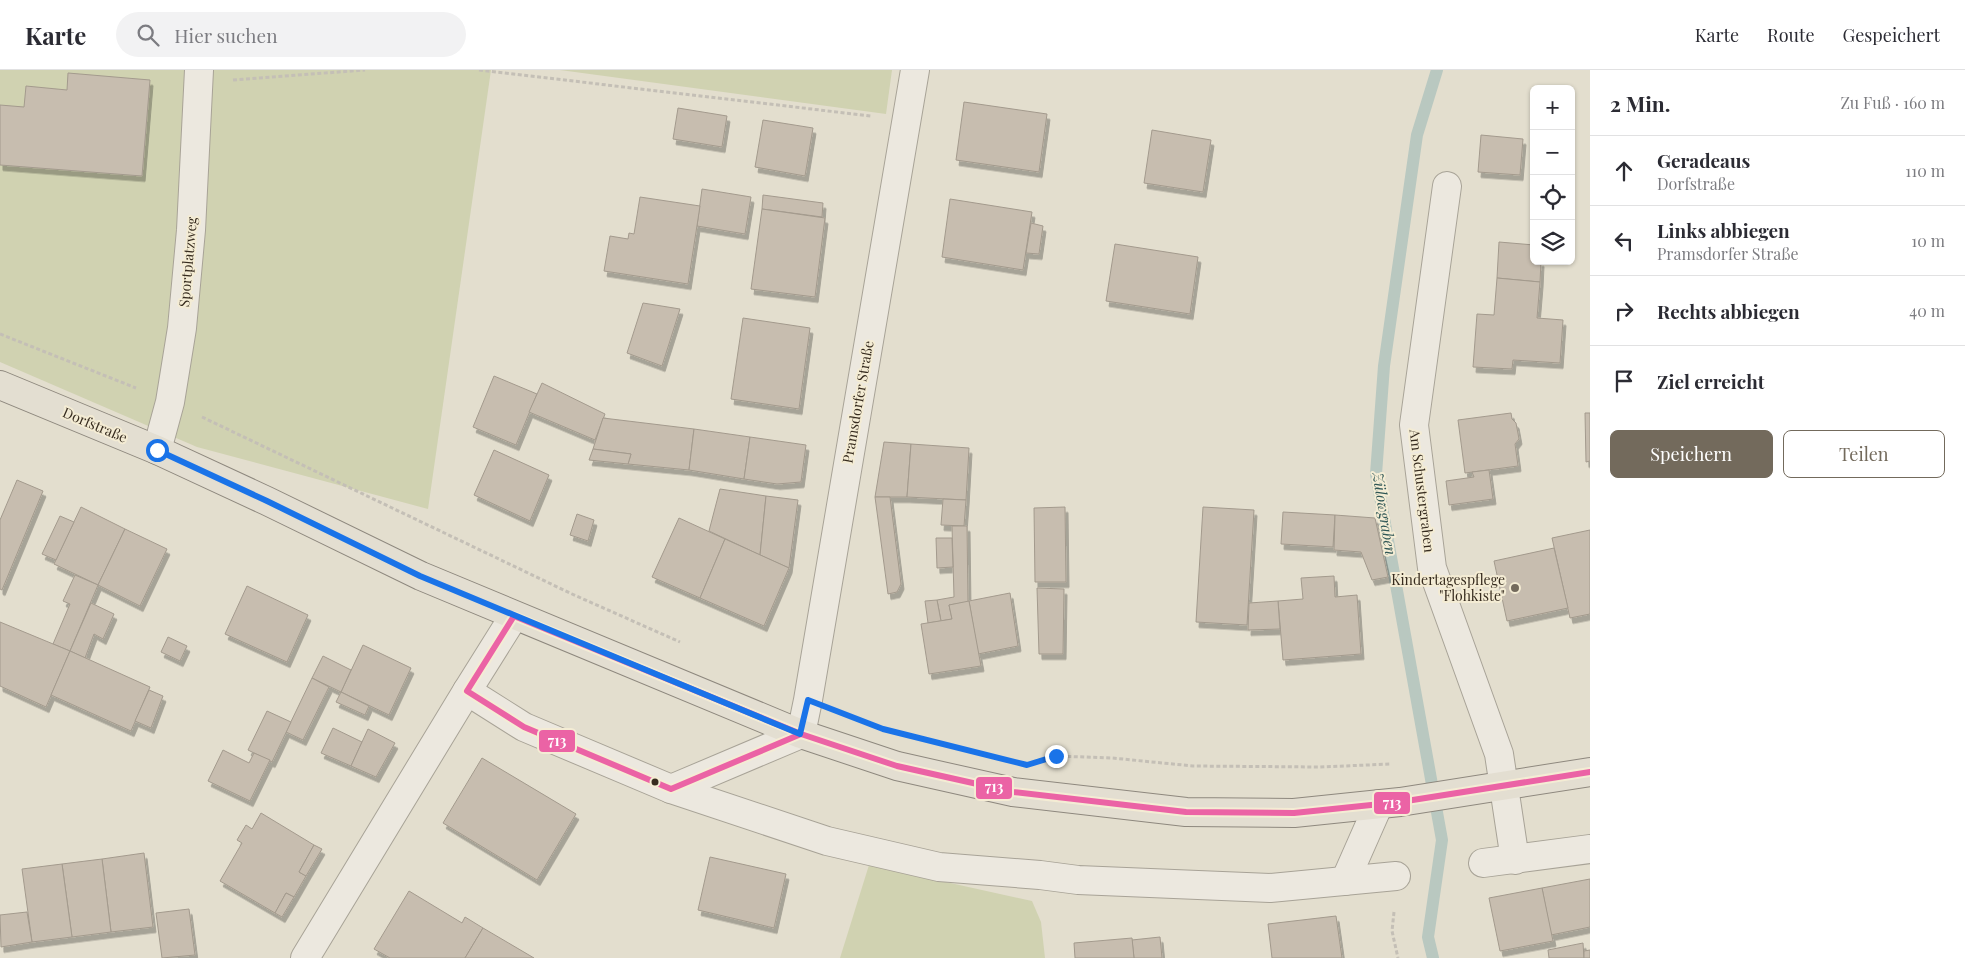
<!DOCTYPE html>
<html lang="de">
<meta charset="utf-8">
<style>
body{margin:0;font-family:"Playfair Display",serif;background:#f2f2f3;color:#2b2b33}
.controls{position:absolute;right:15px;top:15px;display:grid;overflow:hidden;border-radius:8px;box-shadow:0 1px 4px #0004}
.controls button{width:45px;height:45px;display:grid;place-items:center;padding:0;border:0;border-bottom:1px solid #e1e1e2;background:#fff;color:#2b2b33;font:25px sans-serif}
.stop{position:absolute;width:15px;height:15px;margin:-11px;border:4px solid #1a73e8;border-radius:50%;background:#fff}
.stop.end{background:#1a73e8;border-color:#fff;box-shadow:0 1px 5px #0008}
.list{margin:0;padding:0;list-style:none}
h2{display:flex;justify-content:space-between;align-items:center;height:65px;margin:0;padding:0 20px;font-size:21px}
h2 small{font-size:16px;font-weight:400;color:#7c7c81}
.list li{display:grid;grid-template-columns:32px 1fr auto;gap:15px;align-items:center;box-sizing:border-box;height:70px;padding:0 20px;border-top:1px solid #e1e1e2}
.list b{display:block;font-size:19px;white-space:nowrap}
.list p{margin:0;font-size:16px;white-space:nowrap;color:#7c7c81}
.list em{font-size:16px;font-style:normal;color:#7c7c81}
.actions{display:flex;gap:10px;padding:15px 20px}
.actions a{flex:1;padding:11px 0;border:1px solid #736a5c;border-radius:8px;text-align:center;font-size:18px;color:#736a5c}
.actions .main{background:#736a5c;color:#fff}
.icon{flex:none;width:28px;height:28px;fill:none;stroke:currentColor;stroke-width:2;stroke-linecap:round;stroke-linejoin:round}
.map{position:relative;flex:none;width:1590px;height:888px;overflow:hidden}
header{display:flex;align-items:center;gap:30px;box-sizing:border-box;height:70px;padding:0 25px;background:#fff;border-bottom:1px solid #e1e1e2}
header strong{font-size:24px}
nav{display:flex;gap:28px;margin-inline-start:auto;font-size:18px}
.search{width:350px;height:45px;background:#f2f2f3;display:flex;align-items:center;gap:12px;box-sizing:border-box;padding:0 18px;border-radius:28px;color:#7c7c81;font-size:19px}
main{display:flex}
aside{flex:1;background:#fff}
.map>svg:first-child{display:block}
.green{fill:#d0d2b1}
.lines{fill:none;stroke-linecap:round;stroke-linejoin:round}
.stream{stroke:#b9c8c0;stroke-width:12}
.building{fill:#c7bdaf;stroke:#a39a8d;filter:url(#shadow)}
.minor-casing{stroke:#a8a397;stroke-width:30}
.major-casing{stroke:#8e887e;stroke-width:30}
.path{stroke:#c4bfb6;stroke-width:3;stroke-dasharray:4 2.5;stroke-linecap:butt}
.minor{stroke:#ece8df;stroke-width:28}
.major{stroke:#e3ded1;stroke-width:28}
.bus-1-casing{stroke:#f4ecd4;stroke-width:10}
.bus-1{stroke:#eb63a5;stroke-width:6}
.route{stroke:#1a73e8;stroke-width:6}
.poi-dot{fill:#736a5c;stroke:#f4ecd4;stroke-width:2}
.bus-dot{fill:#372c1f;stroke:#f4ecd4;stroke-width:2}
.labels{text-anchor:middle;stroke-width:4;stroke-linejoin:round;paint-order:stroke}
.street-label{font-size:14px;fill:#372c1f;stroke:#f4ecd4}
.poi-label{font-size:14px;fill:#372c1f;stroke:#f4ecd4;text-anchor:end}
.water-label{font-size:15px;font-style:italic;fill:#2f5655;stroke:#f4ecd4}
.line-badge{stroke:#f4ecd4;stroke-width:2}
.badge-label{font-size:14px;text-anchor:middle;font-weight:bold;fill:#fff}
</style>
<header>
<strong>Karte</strong>
<div class="search"><svg class="icon" aria-label="search" viewBox="0 0 24 24"><circle cx="10" cy="10" r="6"/><path d="M15 15l6 6"/></svg>Hier suchen</div>
<nav><a>Karte</a><a>Route</a><a>Gespeichert</a></nav>
</header>
<main>
<div class="map">
<svg width="1590" height="888" viewBox="0 0 1590 888">
<defs>
<filter id="shadow"><feDropShadow dx="3" dy="5.5" stdDeviation="0" flood-color="#0004"/></filter>
</defs>
<rect width="100%" height="100%" fill="#e3dece"/>
<!-- green -->
<g class="green">
<polygon points="0,0 491,0 428,439 197,377 0,292"/>
<polygon points="560,0 892,0 886,44"/>
<polygon points="869,795 1032,831 1041,852 1045,888 840,888"/>
</g>
<g class="lines">
<!-- stream -->
<polyline class="stream" points="1433,888 1428,867 1442,770 1376,404 1384,296 1417,65 1437,0"/>
</g>
<!-- building -->
<g class="building">
<polygon points="68,3 150,10 142,106 0,95 0,35 24,37 26,16 67,20"/>
<polygon points="964,32 1047,44 1039,102 956,90"/>
<polygon points="678,38 727,46 722,77 673,69"/>
<polygon points="763,50 813,58 805,106 755,97"/>
<polygon points="1152,60 1211,70 1203,122 1144,113"/>
<polygon points="1481,65 1523,69 1520,105 1478,102"/>
<polygon points="702,119 751,127 745,164 697,156"/>
<polygon points="763,125 823,133 822,147 762,139"/>
<polygon points="640,127 700,136 688,214 604,201 610,166 628,169 629,163 634,164"/>
<polygon points="950,129 1032,142 1023,200 942,187"/>
<polygon points="762,139 825,148 815,227 751,219"/>
<polygon points="1031,153 1043,156 1039,184 1026,183"/>
<polygon points="1499,172 1534,175 1534,191 1541,191 1540,212 1497,208"/>
<polygon points="1115,174 1198,187 1190,244 1106,231"/>
<polygon points="1497,208 1540,212 1537,248 1563,250 1560,293 1513,290 1512,299 1473,297 1477,244 1494,245"/>
<polygon points="643,233 680,239 662,296 627,283"/>
<polygon points="743,248 810,258 799,339 731,329"/>
<polygon points="494,306 537,324 516,375 473,357"/>
<polygon points="542,313 605,344 595,370 529,342"/>
<polygon points="1511,343 1512,349 1516,353 1519,369 1515,374 1518,396 1465,403 1458,350"/>
<polygon points="1585,343 1590,343 1590,391 1586,392"/>
<polygon points="603,348 694,359 689,400 628,394 631,384 593,379"/>
<polygon points="694,359 750,367 744,409 689,400"/>
<polygon points="750,367 806,375 801,412 777,414 744,409"/>
<polygon points="884,372 911,374 907,427 875,427"/>
<polygon points="911,374 969,378 966,430 907,427"/>
<polygon points="593,379 631,384 628,394 589,390"/>
<polygon points="494,380 549,405 530,451 474,425"/>
<polygon points="1489,400 1493,429 1449,435 1446,411 1474,407 1472,402"/>
<polygon points="17,410 43,421 2,520 0,519 0,450"/>
<polygon points="720,419 766,426 760,485 709,461"/>
<polygon points="766,426 798,430 789,498 760,485"/>
<polygon points="875,427 890,427 901,514 897,522 888,524"/>
<polygon points="943,429 966,430 964,456 941,455"/>
<polygon points="81,437 125,459 98,515 54,494"/>
<polygon points="1065,437 1066,512 1035,512 1034,438"/>
<polygon points="1203,437 1254,440 1247,555 1196,552"/>
<polygon points="1283,442 1335,445 1333,477 1281,474"/>
<polygon points="577,444 594,450 588,471 570,465"/>
<polygon points="1335,445 1375,448 1388,507 1372,510 1361,482 1334,480"/>
<polygon points="60,446 74,452 56,490 42,484"/>
<polygon points="679,448 725,469 700,528 652,507"/>
<polygon points="952,456 967,456 968,532 949,535 952,549 941,551 937,530 954,527"/>
<polygon points="125,459 167,479 140,536 98,515"/>
<polygon points="1590,460 1590,544 1570,548 1552,468"/>
<polygon points="936,468 952,468 953,497 937,498"/>
<polygon points="725,469 789,498 764,556 700,528"/>
<polygon points="1554,478 1568,538 1507,551 1494,491"/>
<polygon points="75,505 98,515 70,581 53,574 70,534 63,531"/>
<polygon points="1334,506 1335,527 1357,525 1361,584 1283,590 1278,531 1303,529 1301,508"/>
<polygon points="247,516 308,545 287,592 225,564"/>
<polygon points="1037,518 1064,519 1063,584 1039,584"/>
<polygon points="1010,523 1018,576 978,584 969,531"/>
<polygon points="937,530 941,551 928,553 925,531"/>
<polygon points="969,531 981,596 929,604 921,554 952,549 949,535"/>
<polygon points="1278,531 1280,559 1248,560 1249,533"/>
<polygon points="91,533 114,544 103,569 94,564 85,588 70,581"/>
<polygon points="0,552 70,581 46,637 0,616"/>
<polygon points="168,567 187,576 180,591 161,582"/>
<polygon points="363,575 411,598 389,645 341,622"/>
<polygon points="70,581 150,617 131,661 51,625"/>
<polygon points="323,586 351,600 341,622 312,608"/>
<polygon points="312,608 329,617 303,670 286,662"/>
<polygon points="149,620 163,626 151,658 135,651"/>
<polygon points="341,622 369,636 365,645 336,632"/>
<polygon points="267,641 291,652 272,692 248,680"/>
<polygon points="333,658 362,672 351,696 321,683"/>
<polygon points="368,659 395,673 376,707 351,696"/>
<polygon points="223,680 249,693 254,683 270,690 250,731 208,711"/>
<polygon points="482,688 576,744 537,810 443,753"/>
<polygon points="261,743 314,775 299,802 306,806 294,827 286,823 275,843 220,811 242,773 237,770 246,755 252,759"/>
<polygon points="314,775 322,779 306,806 299,802"/>
<polygon points="144,783 153,857 111,862 102,789"/>
<polygon points="710,787 786,804 774,858 698,840"/>
<polygon points="102,789 111,862 72,867 62,794"/>
<polygon points="62,794 72,867 32,872 22,799"/>
<polygon points="1590,809 1590,857 1551,865 1542,818"/>
<polygon points="1542,818 1553,871 1500,881 1489,828"/>
<polygon points="409,821 462,853 465,847 483,858 465,888 390,888 374,879"/>
<polygon points="286,823 294,827 282,847 275,843"/>
<polygon points="189,839 195,885 162,888 156,843"/>
<polygon points="27,842 32,872 1,877 0,845"/>
<polygon points="1336,846 1342,888 1272,888 1268,854"/>
<polygon points="483,858 534,888 465,888"/>
<polygon points="1160,867 1162,888 1134,888 1132,870"/>
<polygon points="1132,868 1134,888 1075,888 1074,873"/>
<polygon points="1583,873 1584,888 1549,888 1548,880"/>
<polygon points="1590,880 1590,888 1584,888 1584,881"/>
</g>
<g class="lines">
<!-- minor casing -->
<g class="minor-casing">
<g id="minor">
<polyline points="1447,116 1414,355 1432,498 1499,684 1515,790"/>
<polyline points="157,380 170,332 182,258 191,160 199,0"/>
<polyline points="467,621 524,657 671,719 827,771 939,797 1040,805 1078,810 1270,818 1396,806"/>
<polyline points="671,719 801,664 808,630 915,0"/>
<polyline points="1483,793 1590,779"/>
<polyline points="1345,811 1379,734"/>
<polyline points="305,888 467,621 514,546"/>
</g>
</g>
<!-- major casing -->
<g class="major-casing">
<polyline id="major" points="0,315 157,380 267,431 421,506 801,664 897,696 1013,722 1186,742 1294,743 1400,732 1590,702"/>
</g>
<!-- path -->
<g class="path">
<polyline points="479,0 871,46"/>
<polyline points="233,10 365,0"/>
<polyline points="0,264 136,318"/>
<polyline points="202,347 572,524 680,572"/>
<polyline points="1048,688 1056,686 1112,688 1193,696 1320,697 1391,694"/>
<polyline points="1394,842 1392,861 1398,888"/>
</g>
<!-- minor -->
<use href="#minor" class="minor"/>
<!-- major -->
<use href="#major" class="major"/>
<!-- bus-1 casing -->
<g class="bus-1-casing">
<g id="bus-1">
<polygon points="514,546 801,664 671,719 524,657 467,621"/>
<polyline points="801,664 897,696 1013,722 1186,742 1294,743 1400,732 1590,702"/>
</g>
</g>
<!-- bus-1 -->
<use href="#bus-1" class="bus-1"/>
</g>
<g class="lines">
<!-- route -->
<polyline class="route" points="157,380 267,431 420,506 800,664 808,630 883,659 1027,695 1056,686"/>
</g>
<!-- markers -->
<circle class="poi-dot" cx="1515" cy="518" r="5"/>
<circle class="bus-dot" cx="655" cy="712" r="4.5"/>
<g class="labels">
<!-- street labels -->
<g class="street-label">
<text transform="translate(188 192) rotate(-85)" y="5">Sportplatzweg</text>
<text transform="translate(858 332) rotate(-80)" y="5">Pramsdorfer Straße</text>
<text transform="translate(95 355) rotate(23)" y="5">Dorfstraße</text>
<text transform="translate(1422 421) rotate(83)" y="5">Am Schustergraben</text>
</g>
<!-- poi labels -->
<g class="poi-label">
<text x="1505" y="515">Kindertagespflege<tspan x="1505" dy="16">"Flohkiste"</tspan></text>
</g>
<!-- water labels -->
<g class="water-label">
<text transform="translate(1384 444) rotate(81)" y="5">Zülowgraben</text>
</g>
</g>
<g class="line-badge">
<rect x="538" y="659" width="38" height="24" rx="5" fill="#eb63a5"/>
<rect x="975" y="706" width="38" height="24" rx="5" fill="#eb63a5"/>
<rect x="1373" y="721" width="38" height="24" rx="5" fill="#eb63a5"/>
</g>
<g class="badge-label">
<text x="557" y="676">713</text>
<text x="994" y="722">713</text>
<text x="1392" y="738">713</text>
</g>
</svg>
<div class="controls">
<button>+</button>
<button>−</button>
<button><svg class="icon" aria-label="locate" viewBox="0 0 24 24"><circle cx="12" cy="12" r="6"/><path d="M12 2v4M12 18v4M2 12h4M18 12h4"/></svg></button>
<button><svg class="icon" aria-label="layers" viewBox="0 0 24 24"><path d="M12 4l9 5-9 5-9-5zM3 14l9 5 9-5"/></svg></button>
</div>
<div class="stop" style="left:157px;top:380px"></div>
<div class="stop end" style="left:1056px;top:686px"></div>
</div>
<aside>
<h2>2 Min.<small>Zu Fuß · 160 m</small></h2>
<ul class="list">
<li><svg class="icon" aria-label="ahead" viewBox="0 0 24 24"><path d="M12 20V5M6 11l6-6 6 6"/></svg><div><b>Geradeaus</b><p>Dorfstraße</p></div><em>110 m</em></li>
<li><svg class="icon" aria-label="left" viewBox="0 0 24 24"><path d="M17 20v-9H6M10 6l-5 5 5 5"/></svg><div><b>Links abbiegen</b><p>Pramsdorfer Straße</p></div><em>10 m</em></li>
<li><svg class="icon" aria-label="right" viewBox="0 0 24 24"><path d="M7 20v-9h11M14 6l5 5-5 5"/></svg><div><b>Rechts abbiegen</b></div><em>40 m</em></li>
<li><svg class="icon" aria-label="arrive" viewBox="0 0 24 24"><path d="M6 21V4h12l-3 4 3 4H6"/></svg><div><b>Ziel erreicht</b></div></li>
</ul>
<div class="actions"><a class="main">Speichern</a><a>Teilen</a></div>
</aside>
</main>
